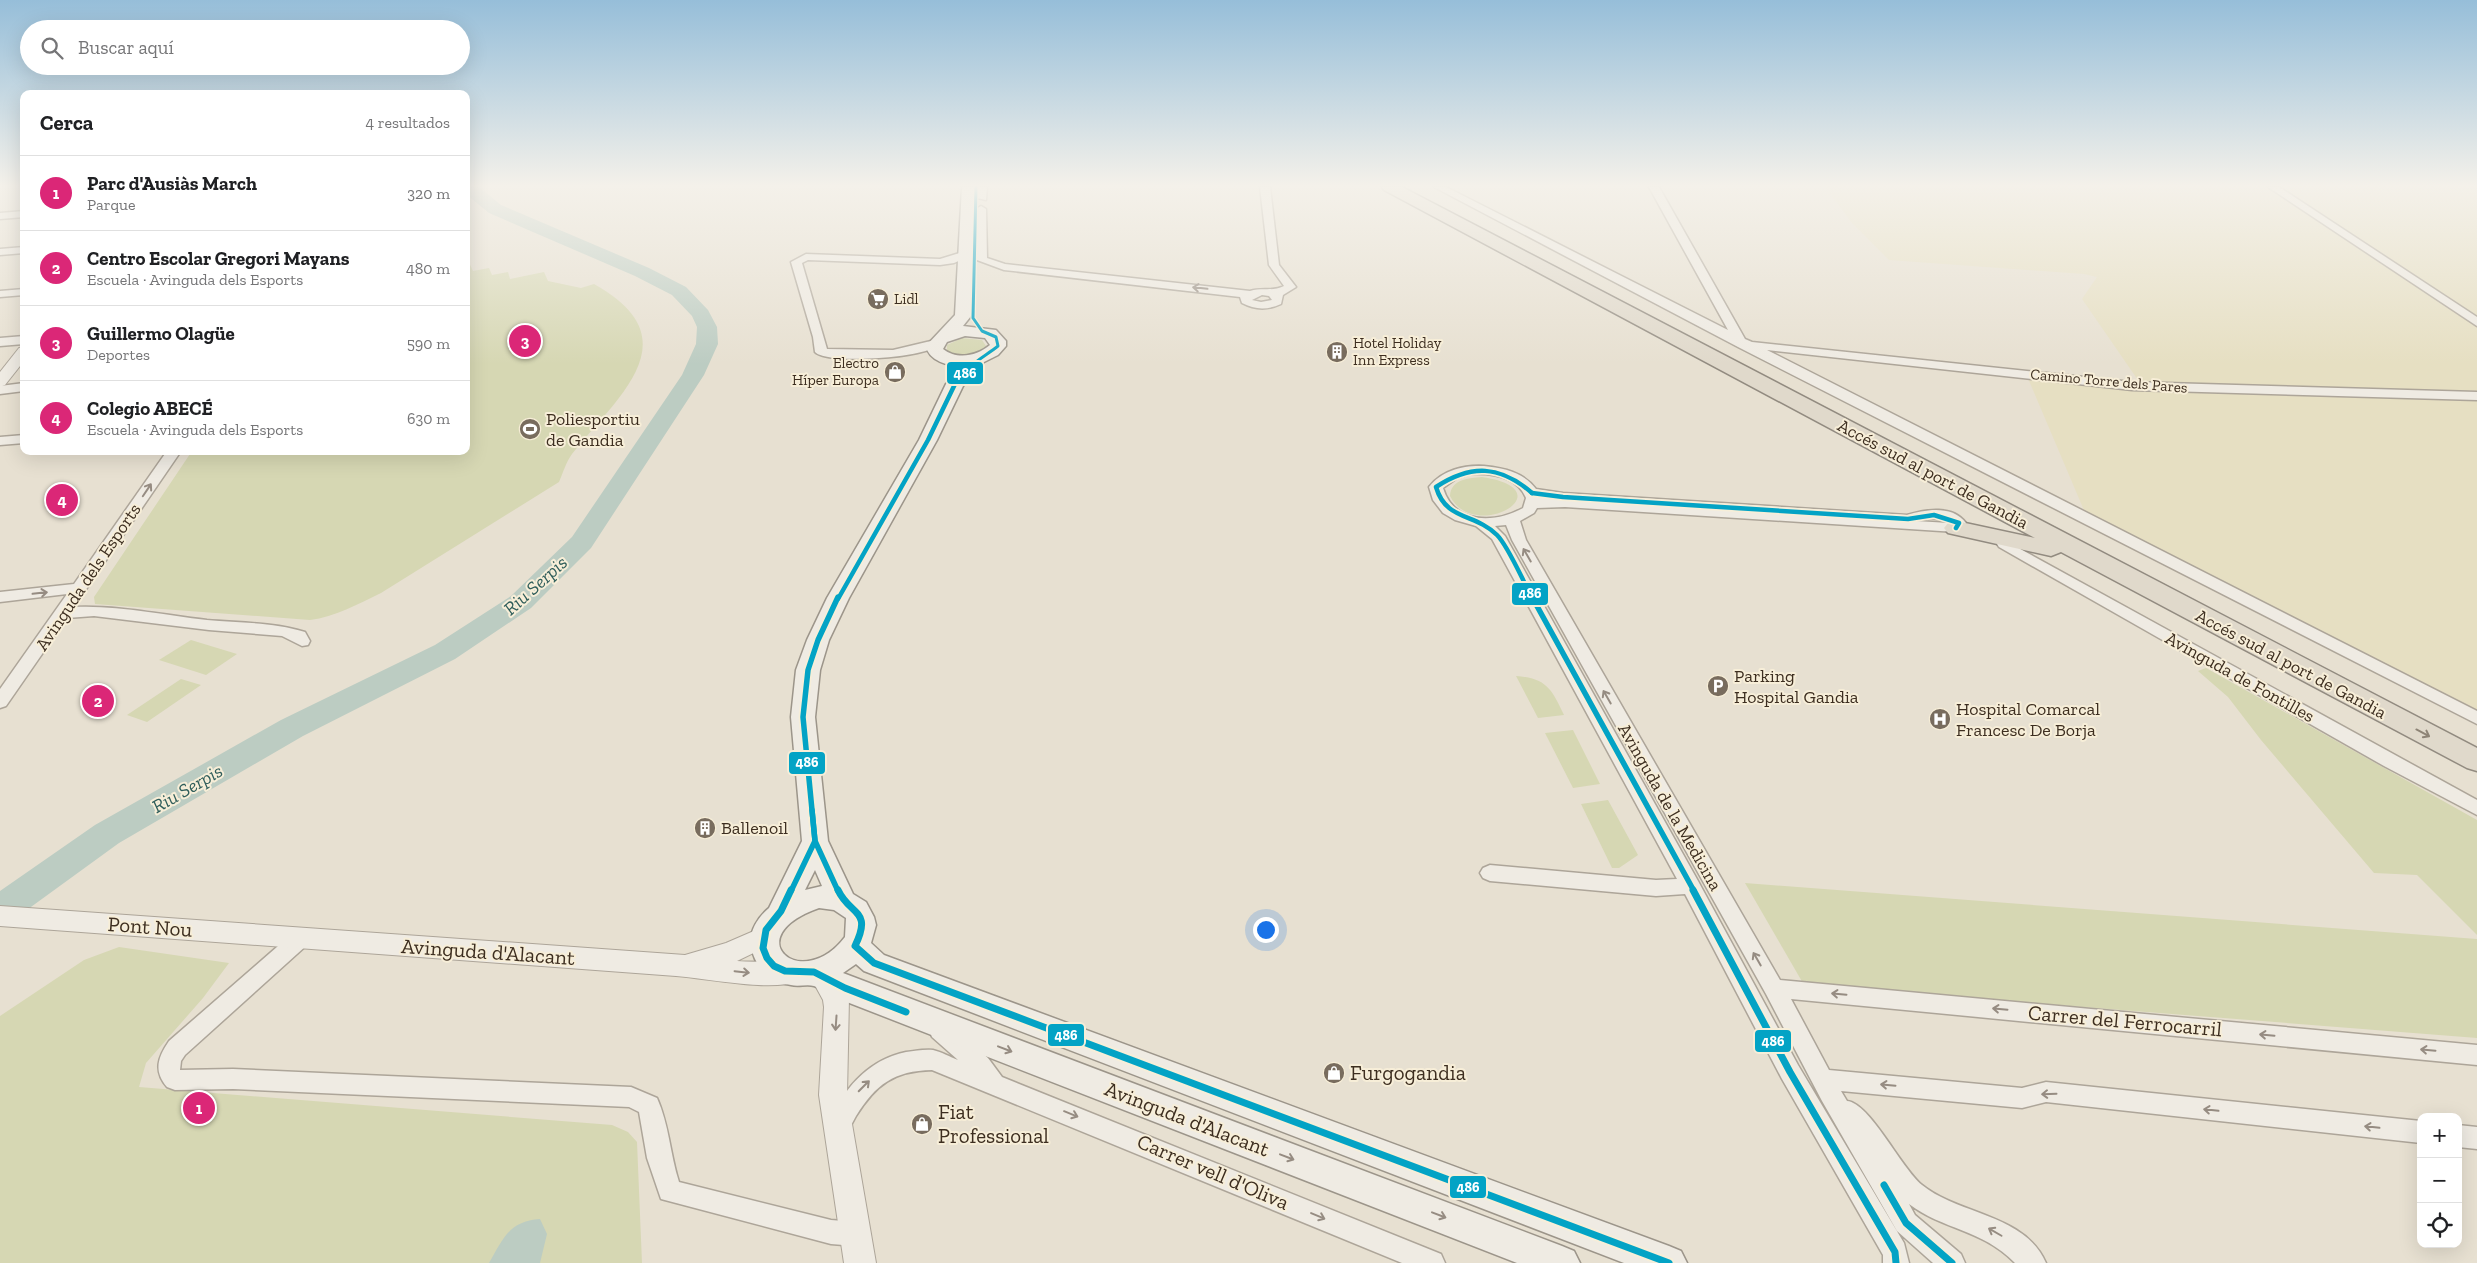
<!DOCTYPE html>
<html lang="es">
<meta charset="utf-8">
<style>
body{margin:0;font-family:"Zilla Slab",serif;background:#f2f2f2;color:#202124}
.controls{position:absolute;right:15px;bottom:15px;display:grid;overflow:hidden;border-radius:10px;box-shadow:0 5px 20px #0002}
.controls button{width:45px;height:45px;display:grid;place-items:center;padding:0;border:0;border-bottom:1px solid #e0e0e0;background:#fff;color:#202124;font:25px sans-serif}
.you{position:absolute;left:1265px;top:929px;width:18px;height:18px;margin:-12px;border:4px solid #fff;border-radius:50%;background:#1a73e8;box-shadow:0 0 0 8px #1a73e833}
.badge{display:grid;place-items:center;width:32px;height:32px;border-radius:50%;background:#db2777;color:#fff;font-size:16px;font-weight:700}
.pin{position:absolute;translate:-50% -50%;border:2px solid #fff;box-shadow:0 1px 5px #0006}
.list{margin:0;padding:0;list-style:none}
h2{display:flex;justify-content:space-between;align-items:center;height:65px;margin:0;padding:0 20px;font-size:21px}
h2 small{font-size:16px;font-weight:400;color:#757577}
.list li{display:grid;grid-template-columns:32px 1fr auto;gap:15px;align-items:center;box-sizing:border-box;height:75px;padding:0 20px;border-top:1px solid #e0e0e0}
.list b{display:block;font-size:19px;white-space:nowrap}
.list p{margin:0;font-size:16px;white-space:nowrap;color:#757577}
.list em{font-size:16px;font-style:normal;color:#757577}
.icon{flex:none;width:28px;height:28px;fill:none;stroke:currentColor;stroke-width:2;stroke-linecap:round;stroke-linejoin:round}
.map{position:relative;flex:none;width:2477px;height:1263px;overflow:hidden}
.search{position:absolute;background:#fff;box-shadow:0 5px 20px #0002;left:20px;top:20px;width:450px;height:55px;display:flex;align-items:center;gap:12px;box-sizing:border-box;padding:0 18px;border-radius:28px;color:#757577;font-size:19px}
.panel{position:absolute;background:#fff;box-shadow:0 5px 20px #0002;left:20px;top:90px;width:450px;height:365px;border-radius:10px}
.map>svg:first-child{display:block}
.farmland{fill:#e6dfc2}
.green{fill:#d6d7b3}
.water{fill:#bcccc2}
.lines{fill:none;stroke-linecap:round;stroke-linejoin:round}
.river{fill:#bcccc2;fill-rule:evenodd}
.minor-casing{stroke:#ada599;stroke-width:3}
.tertiary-casing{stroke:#ada599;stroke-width:2}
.secondary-casing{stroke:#9c958a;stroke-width:3}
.trunk-casing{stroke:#928b80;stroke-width:3}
.minor{fill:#efebe3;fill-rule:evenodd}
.tertiary{fill:#efebe3;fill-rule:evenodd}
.secondary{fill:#efebe3;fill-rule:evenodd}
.trunk{fill:#e0d9cb;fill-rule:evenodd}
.bus-1-far3-casing{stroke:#f7eed8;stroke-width:5.5}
.bus-1-far2-casing{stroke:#f7eed8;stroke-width:8}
.bus-1-far1-casing{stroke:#f7eed8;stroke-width:9}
.bus-1-casing{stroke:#f7eed8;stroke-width:11}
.bus-1-far3{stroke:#03a3c5;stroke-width:3}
.bus-1-far2{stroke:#03a3c5;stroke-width:4.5}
.bus-1-far1{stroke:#03a3c5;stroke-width:5.5}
.bus-1{stroke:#03a3c5;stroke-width:7}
.oneway{stroke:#968c82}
.oneway2{stroke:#8e8476}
.labels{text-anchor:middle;stroke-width:4;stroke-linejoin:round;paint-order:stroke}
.far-poi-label{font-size:15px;fill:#3d2e20;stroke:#f7eed8;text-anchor:start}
.far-street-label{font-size:15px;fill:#3d2e20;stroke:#f7eed8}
.poi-label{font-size:18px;fill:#3d2e20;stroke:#f7eed8;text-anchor:start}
.street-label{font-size:18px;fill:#3d2e20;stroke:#f7eed8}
.water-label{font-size:19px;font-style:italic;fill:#2f5d5a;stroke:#f7eed8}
.near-street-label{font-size:21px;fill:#3d2e20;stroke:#f7eed8}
.near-poi-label{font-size:21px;fill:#3d2e20;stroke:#f7eed8;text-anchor:start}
.line-badge{stroke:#f7eed8;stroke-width:2}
.badge-label{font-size:14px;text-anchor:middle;font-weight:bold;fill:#fff}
</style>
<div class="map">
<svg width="2477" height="1263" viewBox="0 0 2477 1263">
<rect width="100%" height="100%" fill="#e7e0d1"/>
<!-- farmland -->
<g class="farmland">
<polygon points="1825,187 2477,187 2477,391 2140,383 2082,299 2097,277 2084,274 1889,260 1852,223"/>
<polygon points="2027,376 2133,389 2477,398 2477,713 2086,515"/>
</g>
<!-- green -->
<g class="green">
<path d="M466 256 473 271 489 268 492 275 508 272 510 279 544 272 548 281 581 288 594 284C693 339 618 396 572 454 566 462 563 473 559 482L381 593C358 604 335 617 310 620L95 604 94 597 192 451H466Z"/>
<path d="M962 338 982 340 986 346C976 358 961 357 947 352V345Z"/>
<path d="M1482 477C1568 490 1474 544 1450 496 1451 479 1469 478 1482 477Z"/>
<polygon points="191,640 237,654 206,675 159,660"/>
<polygon points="2206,668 2477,820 2477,935 2417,875 2374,873 2261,740 2228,697 2198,671"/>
<path d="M1516 676C1547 678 1552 690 1564 715L1538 718Z"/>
<polygon points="181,679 201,685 147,722 127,715"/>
<polygon points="1573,730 1600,784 1573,788 1545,733"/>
<polygon points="1608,800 1638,855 1619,868 1612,868 1581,804"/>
<polygon points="1745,883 2477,939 2477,1038 1804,985"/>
<polygon points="119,947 229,963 203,998 146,1063 139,1087 612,1125 628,1132 637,1142 642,1263 0,1263 0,1016 84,960"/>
</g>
<!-- water -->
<path class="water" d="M540 1219 547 1234 540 1263H489C503 1239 509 1221 540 1219Z"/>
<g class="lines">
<!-- river -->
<polygon class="river" points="466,187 479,187 501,205 649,268 686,287 708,310 717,327 718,344 704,375 591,548 531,608 455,659 303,736 119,843 13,920 0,924 0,891 95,825 281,720 435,645 511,596 572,537 682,375 696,344 697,327 692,316 672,295 635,276 489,213 466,194"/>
<!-- minor casing -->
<g class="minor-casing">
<g id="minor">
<polygon points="977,187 987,187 986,200 977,198"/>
<path d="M1260 187H1270L1279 265 1296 287 1283 295 1281 304C1268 310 1255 310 1242 303L1240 297 1004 270 977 260 976 209 981 206 986 209 987 258 1005 264 1250 291C1262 287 1272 292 1284 286L1269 265ZM1262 295 1269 296 1272 300 1261 302 1252 300Z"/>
<polygon points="1434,187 1446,187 1728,330 1649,187 1659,187 1745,339 1752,342 2132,382 2477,392 2477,400 2132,390 1767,350 2477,711 2477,724 1738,347"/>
<polygon points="2268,187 2279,187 2477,317 2477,326"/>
<polygon points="24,211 24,217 0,219 0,213"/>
<polygon points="24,247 24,253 0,255 0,249"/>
<path d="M966 251 971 254 970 256 954 263 940 265 808 260 802 263 827 349 893 350 935 340 941 344C928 358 827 365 815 352L813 337 791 262 806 254 940 259Z"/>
<polygon points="24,289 24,295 0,297 0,291"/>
<polygon points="24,336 24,344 0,346 0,338"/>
<polygon points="24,383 24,391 0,394 0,386"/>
<polygon points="24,435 24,443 0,445 0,437"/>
<path d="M167 451H181L74 607C118 605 163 615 207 620 240 623 273 622 305 632L310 641 308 645 302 646 282 636 209 630 94 616 67 618 6 706 0 708V689L67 594 0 602V592L74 584Z"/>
<path d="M1484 466C1504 468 1523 472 1536 489L1563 493 1907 515C1926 509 1953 505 1966 523L1961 531 1956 532 1565 507 1537 508 1534 513 1520 521 1526 540 1780 980 2477 1045V1065L1791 999 1829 1070 2022 1088 2046 1082 2421 1121V1143L2046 1102 2022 1108 1841 1091 1847 1101C1870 1103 1901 1168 1922 1185 1959 1215 2025 1214 2046 1263H2015C1982 1229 1943 1230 1909 1204L1915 1215 1961 1254 1965 1263H1933L1897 1231 1822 1101 1766 994 1512 540 1506 525 1495 526 1505 536 1698 881 1798 1065 1904 1243 1909 1263H1883V1255L1782 1079 1685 894 1656 896 1490 881 1483 878 1480 873 1483 868 1490 865 1656 880 1677 879 1492 539 1476 526 1455 520 1443 513 1433 500 1429 487C1442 470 1464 465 1484 466ZM1470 474C1491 473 1517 476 1526 498L1523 508C1494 524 1454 524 1443 488L1457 478ZM1929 518 1939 519 1949 523 1916 521Z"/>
<polygon points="2004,540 2477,800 2477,815 2384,766 1999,547 1997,544"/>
<path d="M300 931 307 933 310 939 307 945 185 1055 181 1061 180 1070 233 1069 631 1087 657 1098C669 1124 670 1154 679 1182L831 1220 856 1222 865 1225 869 1234 865 1243 856 1246 831 1244 661 1199 647 1158 639 1112 629 1107 233 1089 175 1090 167 1087C153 1071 158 1057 169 1041L293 933Z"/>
<path d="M940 1021 948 1023 988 1058 1002 1077 1441 1254 1445 1263H1402L932 1070C894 1071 876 1084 856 1116 851 1125 849 1132 839 1136L831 1133 827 1125C843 1090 867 1060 906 1052 915 1051 925 1049 933 1050 942 1052 950 1057 958 1060L932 1037 929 1030 932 1023Z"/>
<polygon points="2458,1125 2477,1127 2477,1149 2458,1147"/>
</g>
</g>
<!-- tertiary casing -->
<g class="tertiary-casing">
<g id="tertiary">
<polygon points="24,347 24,361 5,385 0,387 0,372 19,348"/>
<path d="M0 906 685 955 726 943 763 927 772 930 776 937 772 944 737 961C758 963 784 959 802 965L806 973 802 981C768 992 713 979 676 976L0 926Z"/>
<polygon points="824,967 833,970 849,998 847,1095 876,1263 844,1263 819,1095 824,1007 823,1000 811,978 815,970"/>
</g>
</g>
<!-- secondary casing -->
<g class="secondary-casing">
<path id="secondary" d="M962 187H976L971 316 963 326 996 330 1006 341V346L998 355 984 362 963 386 937 440 849 598 829 640 820 670 815 717 828 841 853 894 866 902 874 917 876 925 871 943 884 955 1669 1246 1681 1251 1687 1263H1624L864 971 856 964 843 973 1562 1246 1574 1251 1580 1263H1517L834 997C828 993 821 988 814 986 807 984 798 987 791 985 770 982 753 966 751 944 749 931 759 916 769 908L802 841 791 717 796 670 807 640 827 598 919 440 946 384 962 366C948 366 929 361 926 346L955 315ZM965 336 985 338 990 345C977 356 957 360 943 349L947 342ZM815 870 822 886 805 890ZM819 908 834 910 846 918 845 937C802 994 736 937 819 908Z"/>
</g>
<!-- trunk casing -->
<g class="trunk-casing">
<polygon id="trunk" points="1382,187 1402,187 2477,748 2477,771 2467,768 2061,552 2051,556 1948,533 1944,528 1948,523 1956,521 2035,538 1384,190"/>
</g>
<!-- minor -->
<use href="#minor" class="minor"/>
<!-- tertiary -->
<use href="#tertiary" class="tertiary"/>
<!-- secondary -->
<use href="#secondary" class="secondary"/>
<!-- trunk -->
<use href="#trunk" class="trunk"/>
<!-- bus-1-far3 casing -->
<g class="bus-1-far3-casing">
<path id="bus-1-far3" d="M969 368C978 359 988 354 998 346L996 337 982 331 973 318 976 187"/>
</g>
<!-- bus-1-far2 casing -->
<g class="bus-1-far2-casing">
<g id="bus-1-far2">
<path d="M1532 493C1500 465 1471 464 1436 487 1446 521 1475 513 1497 535 1509 547 1523 582 1533 599"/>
<polyline points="1532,493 1563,497 1908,519 1934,515 1959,523 1956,528"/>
<polyline points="838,599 928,440 955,384 970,367"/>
</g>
</g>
<!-- bus-1-far1 casing -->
<g class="bus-1-far1-casing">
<g id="bus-1-far1">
<polyline points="838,597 818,640 808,670 803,717 815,841 838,891"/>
<polyline points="1532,597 1694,891"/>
<polyline points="791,891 815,841 812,810"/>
</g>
</g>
<!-- bus-1 casing -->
<g class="bus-1-casing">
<g id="bus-1">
<polyline points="791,890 781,911 766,930 763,948 767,958 774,966 785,971 814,972 845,988 906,1012"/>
<path d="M838 890C850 916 873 909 855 946L874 963 1669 1263"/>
<polyline points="1693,890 1790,1072 1895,1252 1896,1263"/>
<polyline points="1884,1185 1906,1223 1952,1263"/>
</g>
</g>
<!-- bus-1-far3 -->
<use href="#bus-1-far3" class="bus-1-far3"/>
<!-- bus-1-far2 -->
<use href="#bus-1-far2" class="bus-1-far2"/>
<!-- bus-1-far1 -->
<use href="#bus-1-far1" class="bus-1-far1"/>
<!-- bus-1 -->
<use href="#bus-1" class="bus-1"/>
</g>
<!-- one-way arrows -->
<defs><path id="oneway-shaft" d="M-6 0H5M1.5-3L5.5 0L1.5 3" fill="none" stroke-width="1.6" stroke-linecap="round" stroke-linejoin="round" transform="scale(1.25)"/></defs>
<g class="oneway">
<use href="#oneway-shaft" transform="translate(1200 288) rotate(-174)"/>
<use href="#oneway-shaft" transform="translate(147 490) rotate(-56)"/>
<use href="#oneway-shaft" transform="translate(1527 555) rotate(-120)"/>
<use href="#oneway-shaft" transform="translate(40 593) rotate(-6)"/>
<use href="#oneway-shaft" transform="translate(1607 697) rotate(-120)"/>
<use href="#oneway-shaft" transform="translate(1757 959) rotate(-120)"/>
<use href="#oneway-shaft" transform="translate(742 972) rotate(6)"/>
<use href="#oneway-shaft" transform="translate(1839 994) rotate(-175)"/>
<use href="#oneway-shaft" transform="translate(2000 1009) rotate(-175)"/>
<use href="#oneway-shaft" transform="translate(836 1023) rotate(94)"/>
<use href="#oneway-shaft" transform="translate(2267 1035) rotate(-175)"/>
<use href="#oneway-shaft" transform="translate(1005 1049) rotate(21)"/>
<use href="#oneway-shaft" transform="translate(2428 1050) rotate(-175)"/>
<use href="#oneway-shaft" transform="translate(1888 1085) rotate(-175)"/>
<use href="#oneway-shaft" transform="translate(864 1086) rotate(-45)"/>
<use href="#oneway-shaft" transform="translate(2049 1094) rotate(178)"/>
<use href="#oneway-shaft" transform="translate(2211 1110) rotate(-174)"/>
<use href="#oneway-shaft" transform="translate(1071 1114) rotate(22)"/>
<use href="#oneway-shaft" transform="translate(2372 1127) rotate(-174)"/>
<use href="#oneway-shaft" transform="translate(1287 1157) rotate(21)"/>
<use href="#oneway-shaft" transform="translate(1439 1215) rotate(21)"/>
<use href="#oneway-shaft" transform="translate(1318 1216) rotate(23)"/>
<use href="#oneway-shaft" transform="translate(1995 1232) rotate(-150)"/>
</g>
<use class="oneway2" href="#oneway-shaft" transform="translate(2423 733) rotate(28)"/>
<!-- sky -->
<linearGradient id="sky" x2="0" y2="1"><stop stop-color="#96bed9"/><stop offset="0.51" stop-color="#f4f1ea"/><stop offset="1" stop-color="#f4f1ea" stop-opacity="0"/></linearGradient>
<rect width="2477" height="364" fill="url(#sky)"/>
<!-- icons -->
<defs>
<g id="supermarket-disc" transform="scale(1.125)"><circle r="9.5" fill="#786c5e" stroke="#f7eed8"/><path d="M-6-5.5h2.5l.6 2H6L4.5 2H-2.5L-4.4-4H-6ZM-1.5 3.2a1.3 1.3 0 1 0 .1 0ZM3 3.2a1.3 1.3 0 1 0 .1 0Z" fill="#fff"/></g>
<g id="building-disc" transform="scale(1.125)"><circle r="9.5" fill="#786c5e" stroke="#f7eed8"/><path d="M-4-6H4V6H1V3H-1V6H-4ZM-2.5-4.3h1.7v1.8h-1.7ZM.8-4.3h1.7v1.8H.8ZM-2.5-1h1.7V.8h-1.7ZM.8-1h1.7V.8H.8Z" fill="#fff"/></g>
<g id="shop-disc" transform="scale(1.125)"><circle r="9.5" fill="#786c5e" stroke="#f7eed8"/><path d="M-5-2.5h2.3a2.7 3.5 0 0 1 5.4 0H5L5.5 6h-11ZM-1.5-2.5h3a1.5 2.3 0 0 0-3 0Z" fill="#fff"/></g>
<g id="stadium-disc" transform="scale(1.125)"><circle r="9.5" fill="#786c5e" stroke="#f7eed8"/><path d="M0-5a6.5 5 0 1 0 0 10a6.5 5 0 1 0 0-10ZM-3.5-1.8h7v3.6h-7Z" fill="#fff"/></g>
<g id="parking-disc" transform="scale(1.125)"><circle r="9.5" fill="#786c5e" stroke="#f7eed8"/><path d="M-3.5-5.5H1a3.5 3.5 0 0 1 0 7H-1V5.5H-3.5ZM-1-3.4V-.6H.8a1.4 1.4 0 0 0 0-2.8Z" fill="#fff"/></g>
<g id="hospital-disc" transform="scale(1.125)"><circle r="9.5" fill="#786c5e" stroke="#f7eed8"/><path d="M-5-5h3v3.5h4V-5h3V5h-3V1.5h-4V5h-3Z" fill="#fff"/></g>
</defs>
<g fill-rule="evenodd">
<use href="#supermarket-disc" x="878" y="299"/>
<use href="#building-disc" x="1337" y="352"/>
<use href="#shop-disc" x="895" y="372"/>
<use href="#stadium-disc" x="530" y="429"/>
<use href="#parking-disc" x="1718" y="686"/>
<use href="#hospital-disc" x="1940" y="719"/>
<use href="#building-disc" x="705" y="828"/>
<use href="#shop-disc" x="1334" y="1073"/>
<use href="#shop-disc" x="922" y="1124"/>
</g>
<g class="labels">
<!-- far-poi labels -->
<g class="far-poi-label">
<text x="894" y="304">Lidl</text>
<text x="1353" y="348">Hotel Holiday<tspan x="1353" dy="17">Inn Express</tspan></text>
<text x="879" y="368" text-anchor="end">Electro<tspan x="879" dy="17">Híper Europa</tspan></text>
</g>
<!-- far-street labels -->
<g class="far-street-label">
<text transform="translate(2109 381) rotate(5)" y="5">Camino Torre dels Pares</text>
</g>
<!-- poi labels -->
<g class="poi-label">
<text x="546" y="425">Poliesportiu<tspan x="546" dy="21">de Gandia</tspan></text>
<text x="1734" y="682">Parking<tspan x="1734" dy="21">Hospital Gandia</tspan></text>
<text x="1956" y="715">Hospital Comarcal<tspan x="1956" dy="21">Francesc De Borja</tspan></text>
<text x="721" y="834">Ballenoil</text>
</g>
<!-- street labels -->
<g class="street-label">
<text transform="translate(1933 474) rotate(28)" y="6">Accés sud al port de Gandia</text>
<text transform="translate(88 577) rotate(-56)" y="6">Avinguda dels Esports</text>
<text transform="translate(2291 664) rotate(28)" y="6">Accés sud al port de Gandia</text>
<text transform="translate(2240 677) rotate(29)" y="6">Avinguda de Fontilles</text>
<text transform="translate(1670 807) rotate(60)" y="6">Avinguda de la Medicina</text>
</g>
<!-- water labels -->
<g class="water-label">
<text transform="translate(535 585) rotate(-42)" y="7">Riu Serpis</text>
<text transform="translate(187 788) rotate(-30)" y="7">Riu Serpis</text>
</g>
<!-- near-street labels -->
<g class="near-street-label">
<text transform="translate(150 927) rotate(4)" y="7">Pont Nou</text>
<text transform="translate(488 952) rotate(4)" y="7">Avinguda d'Alacant</text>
<text transform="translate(2125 1021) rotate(5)" y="7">Carrer del Ferrocarril</text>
<text transform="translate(1187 1119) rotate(21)" y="7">Avinguda d'Alacant</text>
<text transform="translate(1213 1172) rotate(23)" y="7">Carrer vell d'Oliva</text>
</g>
<!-- near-poi labels -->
<g class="near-poi-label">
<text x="1350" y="1080">Furgogandia</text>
<text x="938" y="1119">Fiat<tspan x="938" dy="24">Professional</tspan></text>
</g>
</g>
<g class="line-badge">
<rect x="946" y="361" width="38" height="24" rx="5" fill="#03a3c5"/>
<rect x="1511" y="582" width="38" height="24" rx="5" fill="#03a3c5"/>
<rect x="788" y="751" width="38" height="24" rx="5" fill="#03a3c5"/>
<rect x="1047" y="1023" width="38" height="24" rx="5" fill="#03a3c5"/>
<rect x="1754" y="1029" width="38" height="24" rx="5" fill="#03a3c5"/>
<rect x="1449" y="1175" width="38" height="24" rx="5" fill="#03a3c5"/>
</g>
<g class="badge-label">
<text x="965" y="378">486</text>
<text x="1530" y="598">486</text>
<text x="807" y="767">486</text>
<text x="1066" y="1040">486</text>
<text x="1773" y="1046">486</text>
<text x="1468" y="1192">486</text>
</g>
</svg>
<div class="controls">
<button>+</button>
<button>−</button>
<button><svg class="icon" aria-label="locate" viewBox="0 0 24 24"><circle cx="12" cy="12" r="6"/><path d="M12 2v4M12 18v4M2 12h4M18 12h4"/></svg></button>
</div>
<div class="you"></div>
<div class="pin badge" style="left:199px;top:1108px">1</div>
<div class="pin badge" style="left:98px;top:701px">2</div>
<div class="pin badge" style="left:525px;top:341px">3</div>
<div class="pin badge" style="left:62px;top:500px">4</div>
<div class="search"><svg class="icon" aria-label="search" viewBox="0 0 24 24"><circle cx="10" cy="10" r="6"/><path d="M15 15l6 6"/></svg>Buscar aquí</div>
<section class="panel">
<h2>Cerca<small>4 resultados</small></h2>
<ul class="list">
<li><span class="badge">1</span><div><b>Parc d'Ausiàs March</b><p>Parque</p></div><em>320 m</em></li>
<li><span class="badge">2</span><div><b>Centro Escolar Gregori Mayans</b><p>Escuela · Avinguda dels Esports</p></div><em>480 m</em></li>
<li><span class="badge">3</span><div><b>Guillermo Olagüe</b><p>Deportes</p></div><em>590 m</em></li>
<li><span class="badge">4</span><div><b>Colegio ABECÉ</b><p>Escuela · Avinguda dels Esports</p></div><em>630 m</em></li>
</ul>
</section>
</div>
